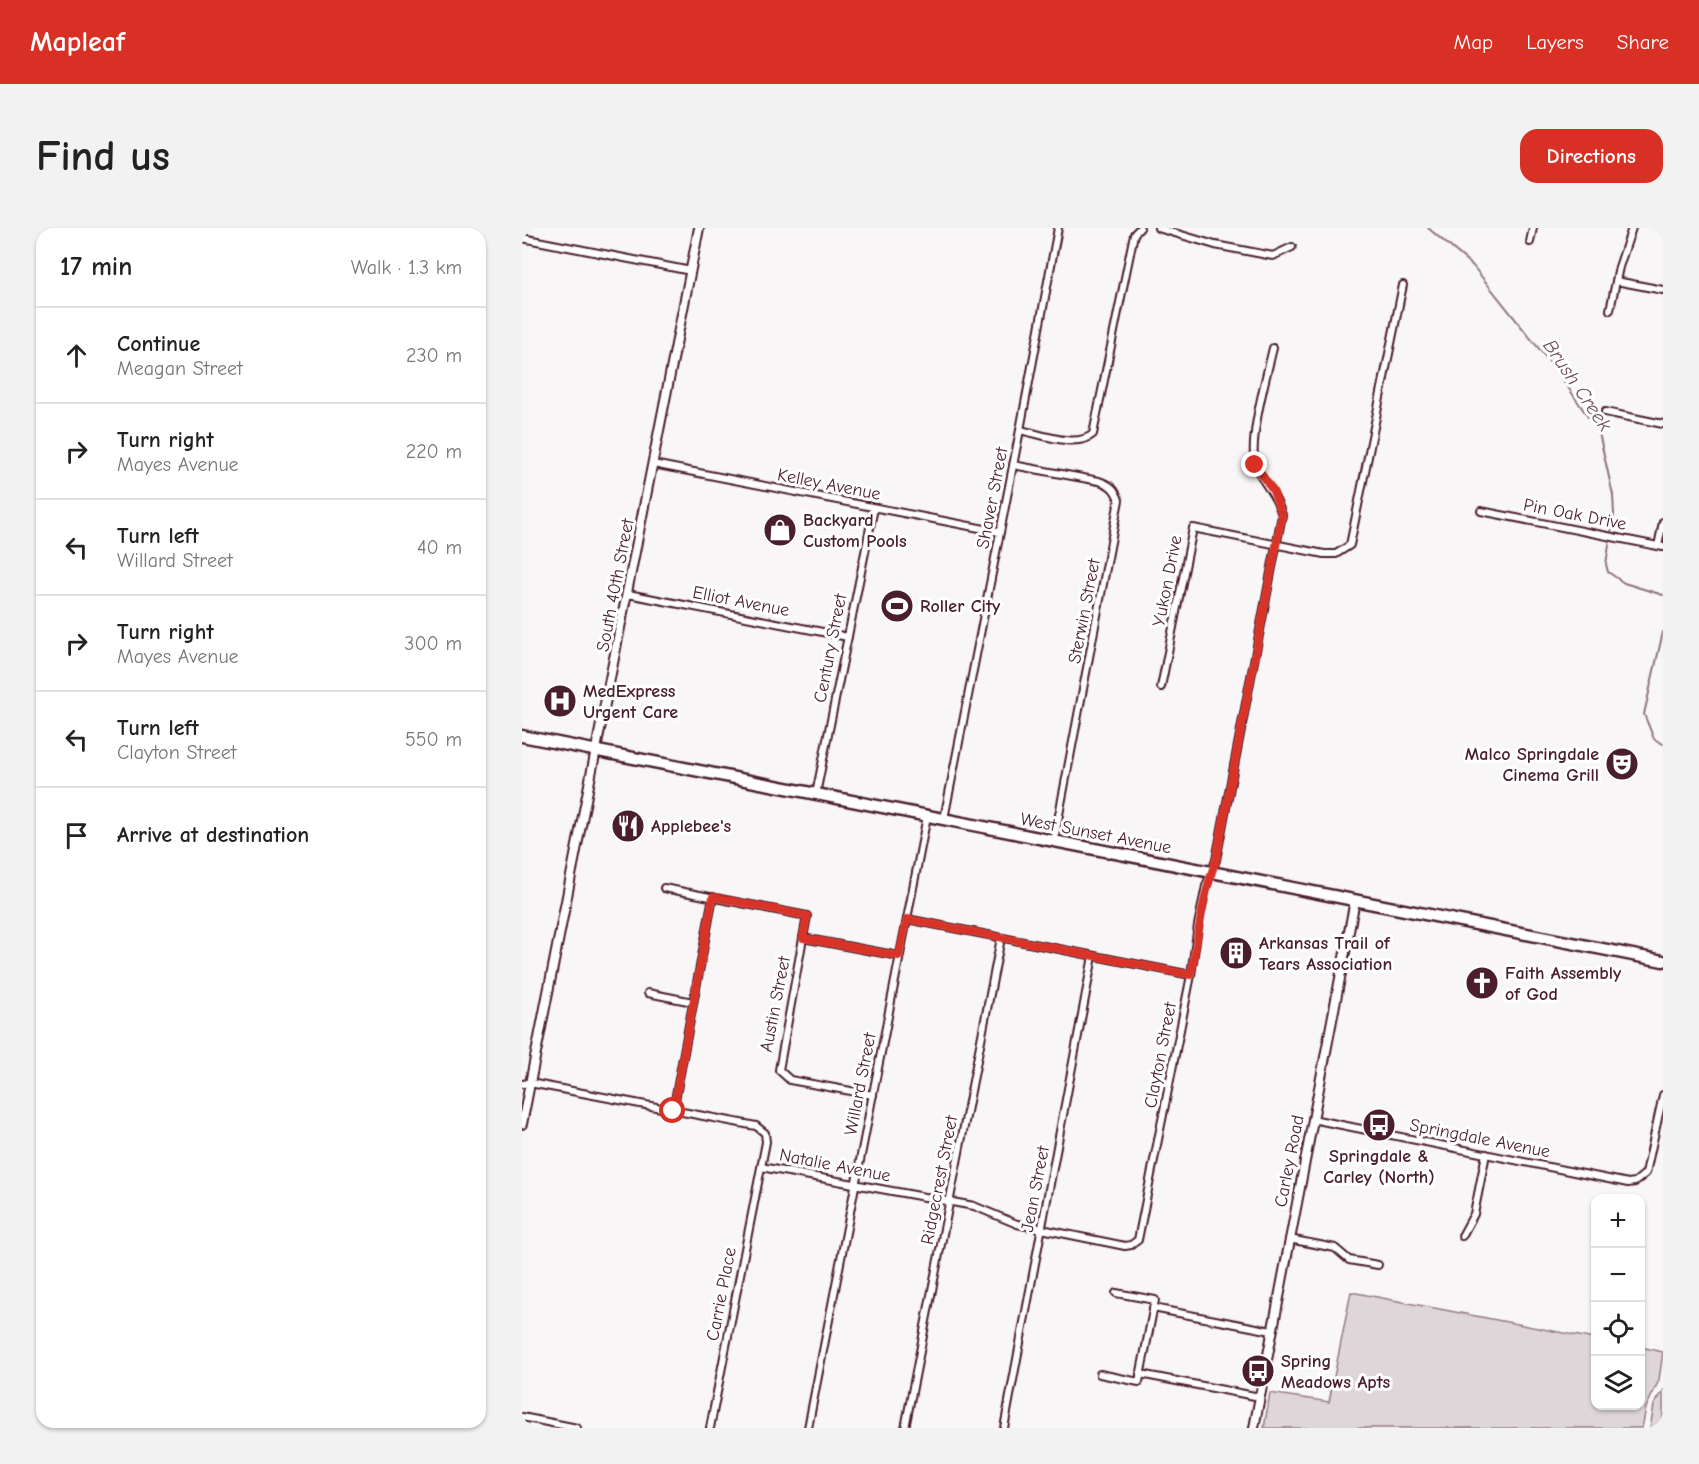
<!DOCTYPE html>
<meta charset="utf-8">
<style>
body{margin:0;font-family:"Comic Neue",sans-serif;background:#f2f2f2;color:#222}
.controls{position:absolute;right:18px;bottom:18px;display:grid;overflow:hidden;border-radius:12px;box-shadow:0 2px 4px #0004}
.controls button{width:54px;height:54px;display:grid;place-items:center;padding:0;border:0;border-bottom:2px solid #e0e0e0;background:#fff;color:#222;font:30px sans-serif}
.stop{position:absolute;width:18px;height:18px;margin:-14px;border:4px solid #d93025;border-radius:50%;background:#fff}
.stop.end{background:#d93025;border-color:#fff;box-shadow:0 2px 6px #0008}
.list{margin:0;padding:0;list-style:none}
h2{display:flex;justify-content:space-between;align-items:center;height:78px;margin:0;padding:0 24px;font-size:26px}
h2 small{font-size:20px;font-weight:400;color:#767676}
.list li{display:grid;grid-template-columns:39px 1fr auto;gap:18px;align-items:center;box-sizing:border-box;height:96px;padding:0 24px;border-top:2px solid #e0e0e0}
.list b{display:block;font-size:22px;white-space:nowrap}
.list p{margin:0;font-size:20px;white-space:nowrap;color:#767676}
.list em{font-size:20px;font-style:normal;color:#767676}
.icon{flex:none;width:33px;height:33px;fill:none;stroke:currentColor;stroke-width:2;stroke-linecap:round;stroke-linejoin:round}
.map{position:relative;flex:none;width:1141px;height:1200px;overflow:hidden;border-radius:18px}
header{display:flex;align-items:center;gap:36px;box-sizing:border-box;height:84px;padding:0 30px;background:#d93025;color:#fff}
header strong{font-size:28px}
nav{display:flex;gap:33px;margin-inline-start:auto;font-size:21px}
.intro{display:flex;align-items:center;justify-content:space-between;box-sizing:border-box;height:144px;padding:0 36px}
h1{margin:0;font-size:42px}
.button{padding:15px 27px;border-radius:18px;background:#d93025;color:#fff;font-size:21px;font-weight:700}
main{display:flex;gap:36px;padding:0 36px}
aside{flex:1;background:#fff;border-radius:18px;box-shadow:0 2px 4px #0004}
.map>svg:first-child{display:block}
.green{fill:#ded6d9;stroke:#947a82;stroke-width:1.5}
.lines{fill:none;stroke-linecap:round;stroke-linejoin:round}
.stream{stroke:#8f747b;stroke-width:2}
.minor-casing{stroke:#4a1f2b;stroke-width:10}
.tertiary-casing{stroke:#4a1f2b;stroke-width:12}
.trunk-casing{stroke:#4a1f2b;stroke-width:15}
.minor{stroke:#fff;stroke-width:6}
.tertiary{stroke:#fff;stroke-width:8}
.trunk{stroke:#fff;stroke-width:10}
.route{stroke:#d93025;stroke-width:8}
.labels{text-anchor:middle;stroke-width:6;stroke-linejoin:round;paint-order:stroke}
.street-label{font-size:18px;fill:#4a1f2b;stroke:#fff}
.poi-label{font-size:18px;font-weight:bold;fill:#4a1f2b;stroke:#fff;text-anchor:start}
.water-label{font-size:20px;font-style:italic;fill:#72515a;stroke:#fff}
</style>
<header>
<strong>Mapleaf</strong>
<nav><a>Map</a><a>Layers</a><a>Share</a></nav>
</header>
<div class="intro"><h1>Find us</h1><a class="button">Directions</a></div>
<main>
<aside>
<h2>17 min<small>Walk · 1.3 km</small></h2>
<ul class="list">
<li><svg class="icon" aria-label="ahead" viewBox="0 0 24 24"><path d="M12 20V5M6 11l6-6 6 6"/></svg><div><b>Continue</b><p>Meagan Street</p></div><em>230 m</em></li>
<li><svg class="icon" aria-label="right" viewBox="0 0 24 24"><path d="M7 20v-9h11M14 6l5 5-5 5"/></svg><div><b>Turn right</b><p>Mayes Avenue</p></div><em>220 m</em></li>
<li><svg class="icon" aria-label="left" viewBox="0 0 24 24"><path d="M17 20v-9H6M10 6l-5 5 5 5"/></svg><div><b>Turn left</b><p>Willard Street</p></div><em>40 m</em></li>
<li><svg class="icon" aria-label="right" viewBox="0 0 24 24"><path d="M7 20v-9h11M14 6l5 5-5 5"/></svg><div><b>Turn right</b><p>Mayes Avenue</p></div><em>300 m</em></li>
<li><svg class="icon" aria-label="left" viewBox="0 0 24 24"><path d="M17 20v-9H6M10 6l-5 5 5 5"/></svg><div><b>Turn left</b><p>Clayton Street</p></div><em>550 m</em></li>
<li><svg class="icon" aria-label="arrive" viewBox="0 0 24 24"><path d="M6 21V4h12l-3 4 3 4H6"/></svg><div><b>Arrive at destination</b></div></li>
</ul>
</aside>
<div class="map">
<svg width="1141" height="1200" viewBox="0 0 1141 1200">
<rect width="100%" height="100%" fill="#f8f6f7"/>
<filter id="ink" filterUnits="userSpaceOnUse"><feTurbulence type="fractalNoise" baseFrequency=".0167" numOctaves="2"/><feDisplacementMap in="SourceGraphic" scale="12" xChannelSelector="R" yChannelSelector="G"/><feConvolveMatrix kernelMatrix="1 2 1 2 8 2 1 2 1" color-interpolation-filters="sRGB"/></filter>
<g filter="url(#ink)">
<!-- green -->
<g class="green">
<polygon points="829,1064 1073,1111 1074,1178 1118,1178 1119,1119 1141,1124 1137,1152 1124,1180 1120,1200 742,1200 748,1165 807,1174"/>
<polygon points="1141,1163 1141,1200 1128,1200 1132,1177"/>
</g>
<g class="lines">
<!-- stream -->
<g class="stream">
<polyline points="906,0 951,38 1037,146 1077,205 1091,267 1092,286 1084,336 1086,344 1102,355 1141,367"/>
<polyline points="1141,404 1122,486 1132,511 1141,516"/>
</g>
<!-- minor casing -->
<g class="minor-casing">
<g id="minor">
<polyline points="636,0 693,17 751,28 770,19"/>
<polyline points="0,10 169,43"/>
<polyline points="1008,14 1011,0"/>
<polyline points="1094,53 1141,62"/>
<polyline points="1088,82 1097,39 1110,0"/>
<polyline points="1083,184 1141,196"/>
<polyline points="498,202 536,0"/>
<polyline points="131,236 478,304"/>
<path d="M491 237 577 253C589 257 593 261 597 272L532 613"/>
<polyline points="959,283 1141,319"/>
<polyline points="1136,318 1141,294"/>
<polyline points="106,366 326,409"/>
<polyline points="639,459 671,300 802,326 814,326 828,317 881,57"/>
<polyline points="294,566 352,280"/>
<path d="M422 591 498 202C519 206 554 221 571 206L612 6 618 0"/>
<polyline points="142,660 285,688 257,842 268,852 351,867"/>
<polyline points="385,691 669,747"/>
<polyline points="281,710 377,728"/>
<polyline points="126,765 171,774"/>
<polyline points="0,856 8,855 234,898 243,905 244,914 188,1200"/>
<polyline points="151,883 191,669"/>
<polyline points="790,891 1106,955 1113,954 1124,945 1141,867"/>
<path d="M239 939 452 978 495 996 603 1018 609 1017 616 1012 669 747 676 697 684 658 694 632 760 287C754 265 741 257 734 238 725 216 745 146 751 120"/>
<polyline points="940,1008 952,986 964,926"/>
<polyline points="767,1011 813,1020 827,1032 856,1037"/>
<polyline points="631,1080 750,1103"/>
<polyline points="578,1146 617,1154 633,1072 594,1065"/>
<polyline points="618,1146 738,1169"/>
<polyline points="0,1189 55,1200"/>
<polyline points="286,1200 405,588"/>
<polyline points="383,1200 479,710"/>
<polyline points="482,1200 571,728"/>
</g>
</g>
<!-- tertiary casing -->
<g class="tertiary-casing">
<g id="tertiary">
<polyline points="0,896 177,0"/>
<polyline points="732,1200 833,672"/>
</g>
</g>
<!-- trunk casing -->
<g class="trunk-casing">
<polyline id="trunk" points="0,508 1141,733"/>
</g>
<!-- minor -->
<use href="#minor" class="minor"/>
<!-- tertiary -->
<use href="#tertiary" class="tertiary"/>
<!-- trunk -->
<use href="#trunk" class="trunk"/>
</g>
</g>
<g class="lines" filter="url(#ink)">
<!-- route -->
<path class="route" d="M151 883 191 669 285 688 281 710 377 728 385 691 669 747C676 708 680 670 694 632L760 287 751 263 733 237"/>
</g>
<!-- icons -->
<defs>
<g id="shop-disc" transform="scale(1.725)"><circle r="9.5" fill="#4a1f2b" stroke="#fff"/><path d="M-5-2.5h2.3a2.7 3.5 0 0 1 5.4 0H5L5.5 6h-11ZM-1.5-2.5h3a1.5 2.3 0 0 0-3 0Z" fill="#fff"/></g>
<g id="stadium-disc" transform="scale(1.725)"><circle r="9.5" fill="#4a1f2b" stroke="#fff"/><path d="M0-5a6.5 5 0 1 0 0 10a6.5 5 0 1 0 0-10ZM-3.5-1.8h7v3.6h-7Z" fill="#fff"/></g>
<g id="hospital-disc" transform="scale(1.725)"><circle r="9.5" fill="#4a1f2b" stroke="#fff"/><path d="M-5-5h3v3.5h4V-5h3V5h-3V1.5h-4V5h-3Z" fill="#fff"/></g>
<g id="theatre-disc" transform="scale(1.725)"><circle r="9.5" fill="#4a1f2b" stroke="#fff"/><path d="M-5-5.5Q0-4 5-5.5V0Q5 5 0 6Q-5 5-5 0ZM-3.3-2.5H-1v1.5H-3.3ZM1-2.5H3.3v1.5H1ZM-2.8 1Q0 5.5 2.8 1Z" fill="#fff"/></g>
<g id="restaurant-disc" transform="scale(1.725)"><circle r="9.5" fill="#4a1f2b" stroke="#fff"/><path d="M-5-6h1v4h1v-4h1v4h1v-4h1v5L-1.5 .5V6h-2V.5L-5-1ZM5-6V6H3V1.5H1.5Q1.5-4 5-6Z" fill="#fff"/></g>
<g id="building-disc" transform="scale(1.725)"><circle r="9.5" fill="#4a1f2b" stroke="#fff"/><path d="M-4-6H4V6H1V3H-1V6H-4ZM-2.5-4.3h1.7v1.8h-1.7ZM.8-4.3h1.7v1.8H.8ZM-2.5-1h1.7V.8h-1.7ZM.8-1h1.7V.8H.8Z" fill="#fff"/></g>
<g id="church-disc" transform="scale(1.725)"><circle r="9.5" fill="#4a1f2b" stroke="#fff"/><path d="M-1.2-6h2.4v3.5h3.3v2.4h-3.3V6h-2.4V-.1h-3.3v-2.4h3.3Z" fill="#fff"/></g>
<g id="bus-disc" transform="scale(1.725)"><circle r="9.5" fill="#4a1f2b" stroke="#fff"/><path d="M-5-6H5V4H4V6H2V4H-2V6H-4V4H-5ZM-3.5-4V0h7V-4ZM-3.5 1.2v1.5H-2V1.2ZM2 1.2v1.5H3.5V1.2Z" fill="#fff"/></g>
</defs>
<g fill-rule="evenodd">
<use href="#shop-disc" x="258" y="302"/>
<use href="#stadium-disc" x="375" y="378"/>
<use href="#hospital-disc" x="38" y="473"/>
<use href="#theatre-disc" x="1100" y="536"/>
<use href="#restaurant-disc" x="106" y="598"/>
<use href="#building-disc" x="714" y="725"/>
<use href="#church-disc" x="960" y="755"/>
<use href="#bus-disc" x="857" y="897"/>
<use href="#bus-disc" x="736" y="1143"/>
</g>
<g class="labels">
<!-- street labels -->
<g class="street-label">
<text transform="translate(307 256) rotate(11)" y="6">Kelley Avenue</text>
<text transform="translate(470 270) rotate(-79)" y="6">Shaver Street</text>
<text transform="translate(1053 286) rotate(11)" y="6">Pin Oak Drive</text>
<text transform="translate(645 353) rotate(-79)" y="6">Yukon Drive</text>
<text transform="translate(93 357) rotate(-79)" y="6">South 40th Street</text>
<text transform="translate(219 373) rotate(11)" y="6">Elliot Avenue</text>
<text transform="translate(562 383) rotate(-79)" y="6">Sterwin Street</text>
<text transform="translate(308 420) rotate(-79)" y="6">Century Street</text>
<text transform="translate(574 605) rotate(11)" y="6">West Sunset Avenue</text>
<text transform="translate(253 776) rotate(-79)" y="6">Austin Street</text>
<text transform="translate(638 827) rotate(-79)" y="6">Clayton Street</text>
<text transform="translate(338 856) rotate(-79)" y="6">Willard Street</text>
<text transform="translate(958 910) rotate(11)" y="6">Springdale Avenue</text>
<text transform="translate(767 933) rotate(-79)" y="6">Carley Road</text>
<text transform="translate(313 937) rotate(11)" y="6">Natalie Avenue</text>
<text transform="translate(417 952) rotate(-79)" y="6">Ridgecrest Street</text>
<text transform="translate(513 961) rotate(-79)" y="6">Jean Street</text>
<text transform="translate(199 1066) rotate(-79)" y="6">Carrie Place</text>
</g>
<!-- poi labels -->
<g class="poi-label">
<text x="281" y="298">Backyard<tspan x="281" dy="21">Custom Pools</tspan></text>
<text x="398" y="384">Roller City</text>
<text x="61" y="469">MedExpress<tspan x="61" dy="21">Urgent Care</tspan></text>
<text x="1077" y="532" text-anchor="end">Malco Springdale<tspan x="1077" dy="21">Cinema Grill</tspan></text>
<text x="129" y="604">Applebee's</text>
<text x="737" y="721">Arkansas Trail of<tspan x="737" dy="21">Tears Association</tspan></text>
<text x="983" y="751">Faith Assembly<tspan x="983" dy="21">of God</tspan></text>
<text x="857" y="934" text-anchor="middle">Springdale &amp;<tspan x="857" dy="21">Carley (North)</tspan></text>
<text x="759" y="1139">Spring<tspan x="759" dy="21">Meadows Apts</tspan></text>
</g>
<!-- water labels -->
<g class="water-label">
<text transform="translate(1056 157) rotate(56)" y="7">Brush Creek</text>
</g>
</g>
</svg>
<div class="controls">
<button>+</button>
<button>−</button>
<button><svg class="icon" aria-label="locate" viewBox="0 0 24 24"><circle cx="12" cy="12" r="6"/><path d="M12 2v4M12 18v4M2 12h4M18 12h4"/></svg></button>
<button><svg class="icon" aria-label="layers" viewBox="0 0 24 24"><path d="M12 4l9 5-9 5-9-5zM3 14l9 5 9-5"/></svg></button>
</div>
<div class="stop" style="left:151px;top:883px"></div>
<div class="stop end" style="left:733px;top:237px"></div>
</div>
</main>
